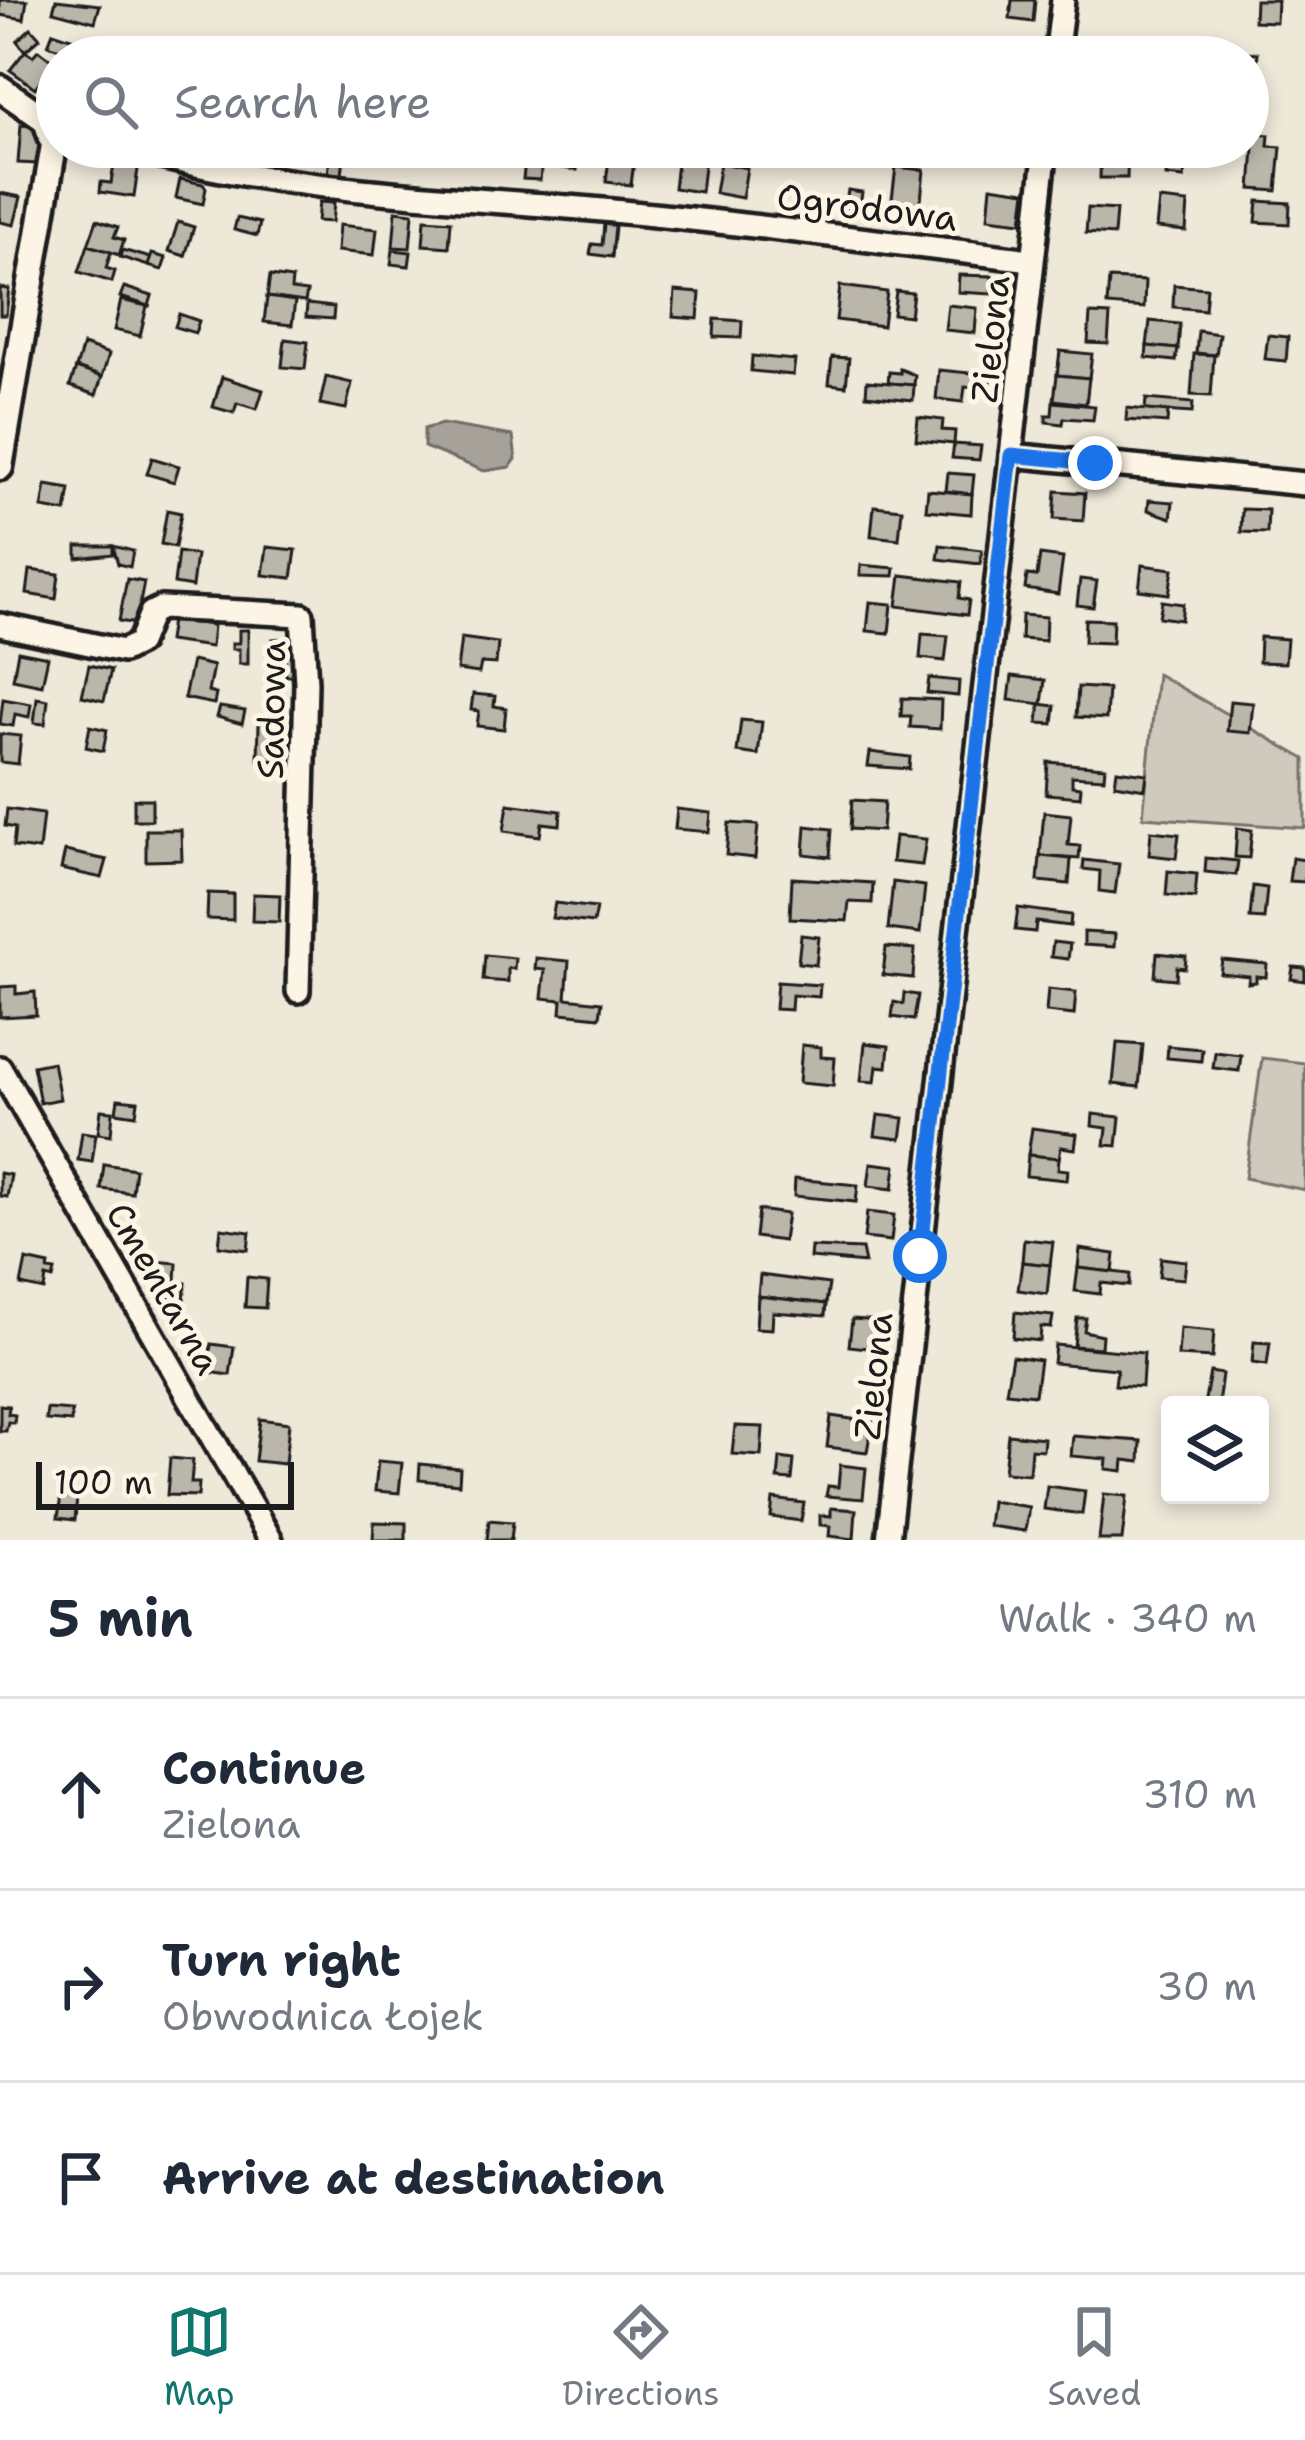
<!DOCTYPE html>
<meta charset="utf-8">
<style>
body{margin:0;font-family:"Shantell Sans",sans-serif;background:#f2f2f3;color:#1f2937}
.controls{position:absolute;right:36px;bottom:36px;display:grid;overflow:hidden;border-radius:12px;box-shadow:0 6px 18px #0003}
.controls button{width:108px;height:108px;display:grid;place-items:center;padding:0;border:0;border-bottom:3px solid #e0e1e3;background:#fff;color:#1f2937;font:60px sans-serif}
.scale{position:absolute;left:36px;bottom:30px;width:258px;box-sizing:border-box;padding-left:12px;border:6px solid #1c1c1c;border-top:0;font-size:33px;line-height:42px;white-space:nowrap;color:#1c1c1c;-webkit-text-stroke:9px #fcf5e5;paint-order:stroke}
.stop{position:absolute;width:36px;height:36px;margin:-27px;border:9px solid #1a73e8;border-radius:50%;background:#fff}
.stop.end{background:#1a73e8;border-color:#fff;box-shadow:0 3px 12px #0008}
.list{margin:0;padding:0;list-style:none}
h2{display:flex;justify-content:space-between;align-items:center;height:156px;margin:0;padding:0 48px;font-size:51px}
h2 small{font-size:39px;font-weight:400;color:#747a83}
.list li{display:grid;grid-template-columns:78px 1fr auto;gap:36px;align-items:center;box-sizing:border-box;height:192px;padding:0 48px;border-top:3px solid #e0e1e3}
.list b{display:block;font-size:45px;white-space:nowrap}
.list p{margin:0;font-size:39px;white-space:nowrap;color:#747a83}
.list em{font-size:39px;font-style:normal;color:#747a83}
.icon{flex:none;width:66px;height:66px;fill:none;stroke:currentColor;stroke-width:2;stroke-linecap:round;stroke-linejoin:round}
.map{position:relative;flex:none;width:1305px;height:1540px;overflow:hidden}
.search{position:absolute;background:#fff;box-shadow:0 6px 18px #0003;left:36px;right:36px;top:36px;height:132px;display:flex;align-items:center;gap:30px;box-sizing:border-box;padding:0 42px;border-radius:66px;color:#747a83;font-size:45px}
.sheet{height:732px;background:#fff}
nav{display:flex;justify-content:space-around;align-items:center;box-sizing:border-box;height:168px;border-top:3px solid #e0e1e3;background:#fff;font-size:33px;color:#747a83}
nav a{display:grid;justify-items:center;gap:6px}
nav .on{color:#0f766e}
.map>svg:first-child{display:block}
.green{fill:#cfcabd;stroke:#76736c;stroke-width:3}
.water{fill:#a7a299;stroke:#6f6c67;stroke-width:3}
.building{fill:#bab6aa;stroke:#1c1c1c;stroke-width:3}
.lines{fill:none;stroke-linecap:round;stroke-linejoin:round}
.minor-casing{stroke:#1c1c1c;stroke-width:30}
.tertiary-casing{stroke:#1c1c1c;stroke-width:33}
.minor{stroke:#fcf5e5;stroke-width:21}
.tertiary{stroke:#fcf5e5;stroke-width:24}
.route{stroke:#1a73e8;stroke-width:15}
.labels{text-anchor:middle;stroke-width:10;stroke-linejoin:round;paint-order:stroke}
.street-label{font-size:36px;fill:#1c1c1c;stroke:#fcf5e5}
</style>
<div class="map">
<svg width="1305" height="1540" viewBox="0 0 1305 1540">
<rect width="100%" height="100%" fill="#eee8d9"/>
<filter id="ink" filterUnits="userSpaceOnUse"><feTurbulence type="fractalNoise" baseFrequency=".00833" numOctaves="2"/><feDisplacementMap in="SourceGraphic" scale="24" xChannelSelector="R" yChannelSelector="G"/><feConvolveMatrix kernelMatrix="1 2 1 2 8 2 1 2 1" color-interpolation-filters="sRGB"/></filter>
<g filter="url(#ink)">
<!-- green -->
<g class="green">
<polygon points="1157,674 1305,759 1305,828 1143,817"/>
<polygon points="1262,1058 1305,1063 1305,1190 1245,1178"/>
</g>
<!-- water -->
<polygon class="water" points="442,424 513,436 516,459 510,467 484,471 424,447 424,429"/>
<!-- building -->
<g class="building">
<polygon points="0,0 27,0 24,19 0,15"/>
<polygon points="56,0 100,5 95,22 53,11"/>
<polygon points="1012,0 1035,0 1033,22 1010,19"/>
<polygon points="1255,0 1277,0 1276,22 1254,21"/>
<polygon points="31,28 40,38 25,51 17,41"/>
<polygon points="53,32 100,48 97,57 83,57 48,45"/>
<polygon points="1119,42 1151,45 1149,57 1117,57"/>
<polygon points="1202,48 1258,53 1256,72 1248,72 1248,57 1201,57"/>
<polygon points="38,50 54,62 35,88 10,70 25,51 33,56"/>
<polygon points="21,125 41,127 38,164 18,163"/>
<polygon points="1255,134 1269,135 1268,146 1281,147 1277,191 1251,189"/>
<polygon points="252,147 268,147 265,166 249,164"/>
<polygon points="331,147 345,147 342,175 328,174"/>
<polygon points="365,147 398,147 397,155 365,151"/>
<polygon points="556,147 580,147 577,170 554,167"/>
<polygon points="1101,147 1128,147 1127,178 1100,178"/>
<polygon points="1170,147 1188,147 1184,178 1166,176"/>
<polygon points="610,151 635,154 631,185 606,182"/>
<polygon points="526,152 543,154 540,180 523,179"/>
<polygon points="678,155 705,158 701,192 674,188"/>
<polygon points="115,159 139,162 134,197 100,192 101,182 111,183"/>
<polygon points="720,163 747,168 742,198 715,193"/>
<polygon points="896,167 924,170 920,210 891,207"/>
<polygon points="180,179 203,184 206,188 203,204 176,198"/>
<polygon points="991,186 1026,191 1022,222 988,218"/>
<polygon points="848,190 862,192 859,212 845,210"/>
<polygon points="0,193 21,197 14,225 0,222"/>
<polygon points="1159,200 1188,203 1186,231 1156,228"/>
<polygon points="1258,201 1290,203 1289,224 1256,222"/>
<polygon points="319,202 334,203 332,222 317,221"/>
<polygon points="1088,208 1116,210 1114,235 1086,233"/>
<polygon points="396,211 413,213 410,248 393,247"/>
<polygon points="237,218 260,223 257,236 234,230"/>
<polygon points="425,219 451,221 449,247 423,245"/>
<polygon points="97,220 118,227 114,237 124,240 119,255 88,245"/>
<polygon points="178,222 194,227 185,256 169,251"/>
<polygon points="604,224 615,226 612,257 590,254 592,244 602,245"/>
<polygon points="339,225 377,229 374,255 337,251"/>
<polygon points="88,245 111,252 106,268 115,271 112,282 79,272"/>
<polygon points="122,250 151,258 148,266 120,257"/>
<polygon points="393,250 411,252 409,266 391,264"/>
<polygon points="152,254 166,258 162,270 148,266"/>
<polygon points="959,275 992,276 991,294 958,292"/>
<polygon points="270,276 292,279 291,290 307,292 305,302 267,297"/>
<polygon points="1109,279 1145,281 1144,308 1107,305"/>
<polygon points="1174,285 1207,288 1205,310 1173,307"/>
<polygon points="840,286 887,292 883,326 836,320"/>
<polygon points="124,287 152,296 149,306 120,297"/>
<polygon points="0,288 9,289 6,315 0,315"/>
<polygon points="675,291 700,293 698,319 673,317"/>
<polygon points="896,291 913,293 910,316 893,314"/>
<polygon points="267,297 295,301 292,325 264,322"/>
<polygon points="121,300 147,306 140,336 114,330"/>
<polygon points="307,304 334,307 333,319 306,317"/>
<polygon points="948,305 977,308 975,333 945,330"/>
<polygon points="179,314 199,321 195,333 175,327"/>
<polygon points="1090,314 1110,315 1108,344 1088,343"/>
<polygon points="715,319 742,321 741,338 714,337"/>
<polygon points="1150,321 1180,324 1178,349 1147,346"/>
<polygon points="1198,331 1219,334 1216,355 1196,353"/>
<polygon points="1268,335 1288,337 1286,361 1265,359"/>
<polygon points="285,339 308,342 305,369 282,367"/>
<polygon points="83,345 109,354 102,377 76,368"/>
<polygon points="1147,346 1178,349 1176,361 1146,358"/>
<polygon points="1060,351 1092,354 1089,378 1057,375"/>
<polygon points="1194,354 1214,355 1211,396 1191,395"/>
<polygon points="752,356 795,360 793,375 751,371"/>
<polygon points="832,357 849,358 846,386 829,384"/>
<polygon points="76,368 102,377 96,395 70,386"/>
<polygon points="900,369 915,375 914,385 888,383 889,372 900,373"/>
<polygon points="939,370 991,375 990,389 965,387 963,402 936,399"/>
<polygon points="1057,375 1089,378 1086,404 1054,400"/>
<polygon points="222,377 263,390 257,409 237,403 234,413 213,407"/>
<polygon points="326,377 352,383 346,409 320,404"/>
<polygon points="867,381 914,385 913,400 866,395"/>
<polygon points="1146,399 1193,403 1192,413 1145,410"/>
<polygon points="1053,402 1095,406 1093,420 1064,418 1063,424 1046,422 1046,415 1052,415"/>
<polygon points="1127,408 1168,412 1167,423 1126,420"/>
<polygon points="918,417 943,420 942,430 955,431 954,444 916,440"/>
<polygon points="954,444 981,446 979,460 952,458"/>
<polygon points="152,458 179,466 174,482 147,474"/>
<polygon points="948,473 974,475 972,494 946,491"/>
<polygon points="46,485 70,489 66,512 42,508"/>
<polygon points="928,490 972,494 971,514 926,510"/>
<polygon points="1056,491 1085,493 1083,521 1054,519"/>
<polygon points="1149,500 1173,502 1171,518 1148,510"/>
<polygon points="874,506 902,509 899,539 871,536"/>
<polygon points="1242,509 1268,510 1267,533 1241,532"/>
<polygon points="167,510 181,513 175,547 161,544"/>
<polygon points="940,545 982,550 980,564 938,559"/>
<polygon points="77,546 113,546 113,554 77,558"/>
<polygon points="113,546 133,551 130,567 118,564"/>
<polygon points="267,547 296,550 292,578 263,575"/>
<polygon points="178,552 196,555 192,587 174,584"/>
<polygon points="1040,555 1063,558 1058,594 1025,589 1027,575 1037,576"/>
<polygon points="861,565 895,568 894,576 860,575"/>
<polygon points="1142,565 1173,569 1169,594 1139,590"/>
<polygon points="30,570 59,574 56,599 27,594"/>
<polygon points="901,575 961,582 959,598 969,600 967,615 897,606"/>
<polygon points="127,579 144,582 136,624 119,621"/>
<polygon points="1080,579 1097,581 1093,607 1077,605"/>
<polygon points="1162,601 1183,604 1181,620 1159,617"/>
<polygon points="870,602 892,604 889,633 867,631"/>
<polygon points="1022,615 1046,617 1045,641 1021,639"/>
<polygon points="1085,619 1113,620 1112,643 1084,642"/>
<polygon points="171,620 213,625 211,647 168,641"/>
<polygon points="239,630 248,630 248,664 239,664 239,649 232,649 232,643 239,643"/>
<polygon points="922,634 948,636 945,661 920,658"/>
<polygon points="1260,637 1287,639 1285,663 1259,662"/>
<polygon points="300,638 302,675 286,676 284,648 274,649 273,639"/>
<polygon points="461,638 498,643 496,664 481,663 479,673 457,670"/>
<polygon points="18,651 48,657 42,685 13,679"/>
<polygon points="192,661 213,666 208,692 216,694 214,704 184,698"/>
<polygon points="89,665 111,670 104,701 82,696"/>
<polygon points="1012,676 1045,680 1042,704 1009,700"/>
<polygon points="929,678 959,681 958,696 927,693"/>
<polygon points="1078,687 1108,689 1106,719 1076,717"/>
<polygon points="473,694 495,696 494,706 506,708 504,729 477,726 479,711 471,710"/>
<polygon points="37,698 48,700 45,724 34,723"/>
<polygon points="902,698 941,700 940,729 910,727 911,716 901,716"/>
<polygon points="3,699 31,704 29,717 15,714 13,726 0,724"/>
<polygon points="1230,701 1253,703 1250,733 1227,731"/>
<polygon points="1040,704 1055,706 1053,724 1038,723"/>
<polygon points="220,707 245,711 242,724 217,717"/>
<polygon points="741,720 762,722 758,755 737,752"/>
<polygon points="259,723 272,723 271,749 282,749 281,761 258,760"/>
<polygon points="90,726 107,730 103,751 86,747"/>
<polygon points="0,734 21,736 18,764 0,762"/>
<polygon points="870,752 910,757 909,769 868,766"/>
<polygon points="1048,762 1105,767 1104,778 1072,776 1072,786 1081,787 1080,797 1046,794"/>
<polygon points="1117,770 1147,774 1145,789 1115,784"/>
<rect x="134" y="799" width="18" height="21"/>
<polygon points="852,800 884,802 882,831 850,829"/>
<polygon points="508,804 561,811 560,825 542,823 540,836 504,831"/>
<polygon points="7,809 43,814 39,850 13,847 15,828 5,826"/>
<polygon points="677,809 711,813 709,832 675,829"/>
<polygon points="1044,812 1071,815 1068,845 1080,846 1079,859 1040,856"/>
<polygon points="729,823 758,825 755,858 726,855"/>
<polygon points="806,826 832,829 830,857 804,854"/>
<polygon points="1237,828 1252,830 1249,858 1235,857"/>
<polygon points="146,830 181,830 182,860 146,861"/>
<polygon points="1151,831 1179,834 1176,858 1149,855"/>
<polygon points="895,836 926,839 922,865 892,862"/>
<polygon points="65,851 107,860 102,878 61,869"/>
<polygon points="1040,856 1071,859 1069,884 1038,881"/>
<polygon points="1206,858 1238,861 1236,875 1205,872"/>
<polygon points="1292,858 1305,860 1305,882 1289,881"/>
<polygon points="1084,860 1119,864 1115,893 1099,891 1100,871 1083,869"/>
<polygon points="1168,871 1197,874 1195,898 1166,895"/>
<polygon points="792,878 873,883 872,903 849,902 847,921 790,918"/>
<polygon points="893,882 925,886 920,933 888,929"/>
<polygon points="1253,886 1267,888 1264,919 1250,918"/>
<polygon points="208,893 233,894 233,920 207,919"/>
<polygon points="253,894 280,895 279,922 252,921"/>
<polygon points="555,903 596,908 593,923 552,918"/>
<polygon points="1018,908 1071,915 1070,926 1036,922 1035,932 1015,930"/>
<polygon points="1084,932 1115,934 1114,947 1084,945"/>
<polygon points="801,935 819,937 816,965 798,963"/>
<polygon points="1053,942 1070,944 1068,959 1051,957"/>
<polygon points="886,947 915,949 913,978 883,975"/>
<polygon points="1157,953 1186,956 1185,968 1177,967 1176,979 1155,977"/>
<polygon points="485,955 515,958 514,969 508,968 508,982 483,980"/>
<polygon points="536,958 569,961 566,998 602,1002 600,1017 561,1013 562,1000 542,998 545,970 535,969"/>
<polygon points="1222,960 1267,964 1266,977 1256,976 1256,982 1248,983 1249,976 1220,973"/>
<polygon points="1293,967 1305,968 1305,981 1291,979"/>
<polygon points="777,982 820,985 819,997 792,995 791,1010 775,1009"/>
<polygon points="16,986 16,994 35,992 36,1015 0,1017 0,987"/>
<polygon points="1048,989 1076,992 1074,1015 1046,1012"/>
<polygon points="904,993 918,995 914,1020 892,1017 894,1002 903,1004"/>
<polygon points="865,1043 889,1046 887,1067 877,1066 875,1082 861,1081"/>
<polygon points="1117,1043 1143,1045 1139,1087 1113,1084"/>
<polygon points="802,1045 821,1047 821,1057 835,1058 833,1086 799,1083"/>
<polygon points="1168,1046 1202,1049 1201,1061 1167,1058"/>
<polygon points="1215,1052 1241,1055 1239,1071 1213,1068"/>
<polygon points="53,1062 60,1099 40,1103 33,1066"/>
<polygon points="118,1099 138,1101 136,1115 116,1112"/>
<polygon points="101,1110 113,1111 111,1135 98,1133"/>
<polygon points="1093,1114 1120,1117 1117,1146 1105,1145 1107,1128 1092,1126"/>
<polygon points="878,1115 904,1118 901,1139 875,1136"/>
<polygon points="1032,1128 1077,1134 1075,1149 1061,1147 1059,1158 1028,1155"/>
<polygon points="82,1132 96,1134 92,1162 78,1160"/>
<polygon points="1028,1155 1059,1158 1058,1169 1068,1170 1067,1180 1026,1176"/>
<polygon points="871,1163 896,1166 893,1189 868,1186"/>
<polygon points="104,1164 135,1169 132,1193 101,1189"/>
<polygon points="0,1173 11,1175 7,1197 0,1196"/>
<polygon points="795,1179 858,1185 856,1202 794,1196"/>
<polygon points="758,1210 787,1214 783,1241 755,1237"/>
<polygon points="867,1212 894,1215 891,1241 864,1238"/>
<polygon points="221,1228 250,1232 248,1250 219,1246"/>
<polygon points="1024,1239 1053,1242 1050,1265 1022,1262"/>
<polygon points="811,1247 862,1249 865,1263 810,1258"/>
<polygon points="1080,1249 1115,1254 1113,1272 1078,1268"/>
<polygon points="1161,1258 1186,1261 1184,1279 1159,1277"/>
<polygon points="26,1260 49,1265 48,1270 55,1271 53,1279 46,1277 44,1290 21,1285"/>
<polygon points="155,1261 177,1263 176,1281 153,1278"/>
<polygon points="1022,1262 1050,1265 1047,1294 1018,1290"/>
<polygon points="1078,1268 1130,1274 1129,1286 1101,1283 1100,1294 1075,1291"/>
<polygon points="760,1275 829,1284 826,1304 758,1296"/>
<polygon points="247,1277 267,1279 265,1308 245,1307"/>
<polygon points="172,1281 186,1283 183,1308 169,1307"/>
<polygon points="758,1296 826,1304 825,1316 773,1312 772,1329 756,1328"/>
<polygon points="1015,1312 1053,1316 1051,1328 1041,1327 1040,1341 1013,1338"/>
<polygon points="1077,1318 1086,1318 1084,1331 1102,1335 1101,1348 1074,1346"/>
<polygon points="852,1319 880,1321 877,1349 849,1346"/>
<polygon points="1180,1328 1214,1331 1212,1358 1178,1356"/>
<polygon points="1254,1342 1270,1343 1267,1365 1252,1363"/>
<polygon points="211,1344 234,1347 230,1375 208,1372"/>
<polygon points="1055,1345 1144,1353 1142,1387 1115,1385 1117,1369 1053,1363"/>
<polygon points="1012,1356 1040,1360 1035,1395 1006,1392"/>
<polygon points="1210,1372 1222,1374 1218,1405 1204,1405"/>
<polygon points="0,1405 9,1406 8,1414 15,1415 14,1423 8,1422 6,1431 0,1431"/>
<polygon points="47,1409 72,1411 71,1422 46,1420"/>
<polygon points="831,1416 872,1422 867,1452 827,1447"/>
<polygon points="260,1419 289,1423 285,1464 255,1461"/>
<polygon points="735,1426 763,1427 761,1456 732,1454"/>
<polygon points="1008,1434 1044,1438 1043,1450 1031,1449 1029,1474 1004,1472"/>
<polygon points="1073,1436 1141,1441 1140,1462 1124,1460 1123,1471 1106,1469 1107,1459 1071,1456"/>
<polygon points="170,1458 193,1460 191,1483 199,1483 198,1496 167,1495"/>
<polygon points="780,1458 794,1460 792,1480 778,1479"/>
<polygon points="378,1461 402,1463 399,1493 375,1491"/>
<polygon points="420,1464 460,1468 459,1484 419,1480"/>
<polygon points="840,1465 866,1468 863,1499 826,1496 828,1486 838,1487"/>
<polygon points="1047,1486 1085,1491 1082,1514 1044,1509"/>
<polygon points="1104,1494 1127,1496 1122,1540 1099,1540"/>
<polygon points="61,1495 77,1497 75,1520 58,1518"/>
<polygon points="773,1499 804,1503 801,1521 771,1517"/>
<polygon points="991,1501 1029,1507 1025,1531 988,1526"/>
<polygon points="831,1508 856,1510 854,1539 829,1536 830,1526 820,1525 820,1515 831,1516"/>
<polygon points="489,1520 513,1522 511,1540 487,1540"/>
<polygon points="374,1522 406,1523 406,1540 373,1540"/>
</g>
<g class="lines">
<!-- minor casing -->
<g class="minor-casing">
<g id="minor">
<polyline points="1056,57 1063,0"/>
<path d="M124 147C269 189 419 195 568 207 723 220 878 242 1032 260"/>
<polyline points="1011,455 1305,484"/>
<polyline points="0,625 123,651 139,643 151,613 161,608 302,615 306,683 298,991"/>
<polyline points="0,1068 271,1540"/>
<polyline points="888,1540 1046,147"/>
</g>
</g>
<!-- tertiary casing -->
<g class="tertiary-casing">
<polyline id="tertiary" points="0,88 46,120 54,145 0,467"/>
</g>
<!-- minor -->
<use href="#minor" class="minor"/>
<!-- tertiary -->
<use href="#tertiary" class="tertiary"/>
</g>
</g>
<g class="lines" filter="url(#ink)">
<!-- route -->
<polyline class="route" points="920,1256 1011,455 1095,463"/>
</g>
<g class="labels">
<!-- street labels -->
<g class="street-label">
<text transform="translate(867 207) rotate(7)" y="13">Ogrodowa</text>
<text transform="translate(990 339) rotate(-84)" y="13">Zielona</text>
<text transform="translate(271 710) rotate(-89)" y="13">Sadowa</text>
<text transform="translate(164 1288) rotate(60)" y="13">Cmentarna</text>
<text transform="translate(873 1376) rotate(-84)" y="13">Zielona</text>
</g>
</g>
</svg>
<div class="controls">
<button><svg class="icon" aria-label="layers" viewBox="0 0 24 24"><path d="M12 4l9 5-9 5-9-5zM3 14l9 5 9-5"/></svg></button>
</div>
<div class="scale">100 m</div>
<div class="stop" style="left:920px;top:1256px"></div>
<div class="stop end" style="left:1095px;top:463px"></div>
<div class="search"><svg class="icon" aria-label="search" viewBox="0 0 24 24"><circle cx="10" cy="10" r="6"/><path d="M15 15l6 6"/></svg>Search here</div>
</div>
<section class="sheet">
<h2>5 min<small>Walk · 340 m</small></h2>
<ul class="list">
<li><svg class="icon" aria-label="ahead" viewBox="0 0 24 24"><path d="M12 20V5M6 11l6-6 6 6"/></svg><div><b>Continue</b><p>Zielona</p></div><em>310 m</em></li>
<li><svg class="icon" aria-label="right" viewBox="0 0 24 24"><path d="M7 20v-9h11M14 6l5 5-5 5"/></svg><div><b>Turn right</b><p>Obwodnica Łojek</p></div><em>30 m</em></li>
<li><svg class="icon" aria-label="arrive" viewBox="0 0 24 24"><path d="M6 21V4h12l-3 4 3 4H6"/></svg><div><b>Arrive at destination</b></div></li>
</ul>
</section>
<nav>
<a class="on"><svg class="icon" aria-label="map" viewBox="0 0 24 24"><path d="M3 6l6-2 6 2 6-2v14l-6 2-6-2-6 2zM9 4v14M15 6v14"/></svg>Map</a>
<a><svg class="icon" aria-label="directions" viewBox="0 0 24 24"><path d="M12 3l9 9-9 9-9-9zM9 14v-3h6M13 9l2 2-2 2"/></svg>Directions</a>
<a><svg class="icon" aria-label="saved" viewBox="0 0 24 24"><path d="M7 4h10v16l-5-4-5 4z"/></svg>Saved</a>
</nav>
